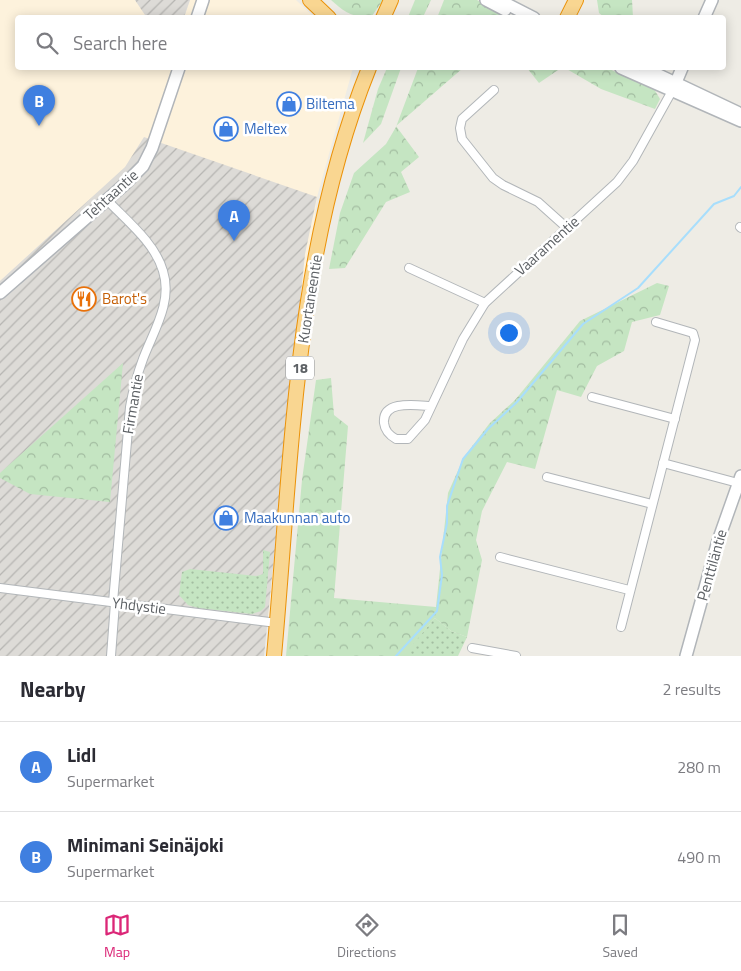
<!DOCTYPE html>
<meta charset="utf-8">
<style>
body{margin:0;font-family:"Titillium Web",sans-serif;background:#f2f2f3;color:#2b2b33}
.you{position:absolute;left:508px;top:332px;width:18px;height:18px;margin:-12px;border:4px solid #fff;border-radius:50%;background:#1a73e8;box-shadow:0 0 0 8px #1a73e833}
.badge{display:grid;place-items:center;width:32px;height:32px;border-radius:50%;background:#db2777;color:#fff;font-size:16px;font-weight:700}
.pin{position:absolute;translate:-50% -41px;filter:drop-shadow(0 1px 2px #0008)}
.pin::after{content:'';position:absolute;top:26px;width:18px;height:15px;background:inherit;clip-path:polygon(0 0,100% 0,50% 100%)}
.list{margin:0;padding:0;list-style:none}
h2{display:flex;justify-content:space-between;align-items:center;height:65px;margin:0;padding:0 20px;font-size:21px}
h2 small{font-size:16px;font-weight:400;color:#7c7c81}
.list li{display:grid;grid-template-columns:32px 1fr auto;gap:15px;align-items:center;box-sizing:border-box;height:90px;padding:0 20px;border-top:1px solid #e1e1e2}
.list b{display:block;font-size:19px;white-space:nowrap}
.list p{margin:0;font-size:16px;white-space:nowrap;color:#7c7c81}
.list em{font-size:16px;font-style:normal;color:#7c7c81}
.icon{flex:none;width:28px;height:28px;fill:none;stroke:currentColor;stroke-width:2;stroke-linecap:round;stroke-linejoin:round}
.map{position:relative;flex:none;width:741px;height:656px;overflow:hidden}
.search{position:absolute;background:#fff;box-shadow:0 2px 12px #0003;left:15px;right:15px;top:15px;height:55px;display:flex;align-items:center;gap:12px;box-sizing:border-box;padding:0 18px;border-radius:5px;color:#7c7c81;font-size:19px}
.sheet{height:245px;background:#fff}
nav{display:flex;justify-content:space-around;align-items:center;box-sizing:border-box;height:70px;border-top:1px solid #e1e1e2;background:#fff;font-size:14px;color:#7c7c81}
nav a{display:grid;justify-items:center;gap:2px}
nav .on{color:#db2777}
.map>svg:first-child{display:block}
.commercial{fill:#fdf2dc}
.industrial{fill:url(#industrial-furrows)}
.grass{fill:url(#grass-dots)}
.forest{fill:url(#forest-crowns)}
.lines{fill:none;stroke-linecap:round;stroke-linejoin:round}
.stream{stroke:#a8defc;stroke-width:2}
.street-casing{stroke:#b2b6b9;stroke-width:10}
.secondary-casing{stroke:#b1b5b9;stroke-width:14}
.highway-casing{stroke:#eb9209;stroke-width:16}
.street{stroke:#fff;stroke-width:8}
.secondary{stroke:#fff;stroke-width:11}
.highway{stroke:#f9d691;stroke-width:14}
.labels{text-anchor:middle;stroke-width:5;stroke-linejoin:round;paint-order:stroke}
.shield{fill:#fff;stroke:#8e9093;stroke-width:1}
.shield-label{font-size:14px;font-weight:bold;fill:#5d6165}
.shop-label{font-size:15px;fill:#366cbe;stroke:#fff;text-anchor:start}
.street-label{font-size:15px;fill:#5d6165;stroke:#fff}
.food-label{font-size:15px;fill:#c56008;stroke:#fff;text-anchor:start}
</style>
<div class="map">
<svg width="741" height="656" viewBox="0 0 741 656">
<defs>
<pattern id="industrial-furrows" width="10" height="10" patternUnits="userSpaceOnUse" patternTransform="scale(1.25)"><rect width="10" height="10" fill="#dddbd7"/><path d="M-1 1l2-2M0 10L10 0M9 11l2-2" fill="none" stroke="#b6b5b2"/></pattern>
<pattern id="grass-dots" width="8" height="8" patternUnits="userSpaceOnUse" patternTransform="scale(1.25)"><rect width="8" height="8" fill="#c5e5c2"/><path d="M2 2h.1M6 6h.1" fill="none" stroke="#a3bda1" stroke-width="1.8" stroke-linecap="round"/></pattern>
<pattern id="forest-crowns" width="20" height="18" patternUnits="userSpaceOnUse" patternTransform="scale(1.25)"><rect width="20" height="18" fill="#c5e5c2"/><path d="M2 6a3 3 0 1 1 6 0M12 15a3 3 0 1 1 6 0" fill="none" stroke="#a3bda1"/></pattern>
</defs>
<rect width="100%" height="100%" fill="#eeece5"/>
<!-- commercial -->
<g class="commercial">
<polygon points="0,0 135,0 147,17 18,18 18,68 353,68 317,197 268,622 97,193 0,281"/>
<polygon points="190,0 296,0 314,17 184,18"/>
</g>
<!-- industrial -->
<g class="industrial">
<polygon points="135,0 190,0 184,17 147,18"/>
<polygon points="144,137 317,197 305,254 264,656 0,656 0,281 125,167"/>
</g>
<!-- grass -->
<g class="grass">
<polygon points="263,550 270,552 265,607 261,611 252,614 198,608 188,605 179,595 182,572 190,569 257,576 263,574"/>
<polygon points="435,618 451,631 467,637 458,656 402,656"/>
</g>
<!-- forest -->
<g class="forest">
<path d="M331 0H383L372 16C355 20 343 11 331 0Z"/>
<polygon points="415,0 431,0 423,17 408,17"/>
<polygon points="444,0 477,0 508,17 437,18"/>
<polygon points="597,0 632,0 633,17 604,17 599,13"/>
<polygon points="387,68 401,68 381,124 363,143 378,89"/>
<polygon points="418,68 463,68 396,126 419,157 401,172 410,192 386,202 345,268 329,269 340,213 354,173 386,144 396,127"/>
<polygon points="527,68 561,68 539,83"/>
<polygon points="565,68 607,68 654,89 660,99 655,109 601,89"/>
<polygon points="657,283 669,286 660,315 632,322 624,351 597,366 581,397 557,390 535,469 507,462 482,511 476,540 482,560 467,637 451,631 435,618 403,656 286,656 302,480 316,380 331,378 334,415 348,426 334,598 436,607 448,493 464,457 489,424 515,400 580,321"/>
<polygon points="123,363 110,502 30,494 0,478 0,473"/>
</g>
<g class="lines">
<!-- stream -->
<polyline class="stream" points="396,656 437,611 442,575 440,557 447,523 447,506 463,459 488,429 517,402 583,324 638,288 714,204 734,196 741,187"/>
<!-- street casing -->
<g class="street-casing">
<g id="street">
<polyline points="494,90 462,119 460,128 462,139 493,178 503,185 538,202 567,228"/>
<path d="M107 200C127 221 155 243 163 271 173 302 153 332 143 359 137 375 133 390 130 407L113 602"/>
<polyline points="740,227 741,228"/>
<polyline points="409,268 485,303"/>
<polyline points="592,397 675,419"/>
<path d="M430 406C415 405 382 400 384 423 385 431 389 435 396 439H408L425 420 463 339 485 303 617 182 633 161 672 91"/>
<polyline points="663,463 738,483"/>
<polyline points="547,477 652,504"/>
<polyline points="500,557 629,590"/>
<polyline points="0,588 277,623"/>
<polyline points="621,627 695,340 693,333 656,322"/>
<polyline points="472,648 516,656"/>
<polyline points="111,656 115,603"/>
</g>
</g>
<!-- secondary casing -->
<g class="secondary-casing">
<g id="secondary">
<polyline points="486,0 505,10"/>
<polyline points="499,0 534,18"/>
<polyline points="197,18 203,0"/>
<polyline points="704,18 712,0"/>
<polyline points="621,68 741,121"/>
<polyline points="644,68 737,112"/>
<polyline points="674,87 682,68"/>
<polyline points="0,293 124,185 143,166 152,148 179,68"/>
<polyline points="686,656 718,541 741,476"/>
</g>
</g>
<!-- highway casing -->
<g class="highway-casing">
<g id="highway">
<polyline points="310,0 329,18"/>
<polyline points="383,18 391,0"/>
<polyline points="567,18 576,0"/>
<path d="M274 656C292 459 294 254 369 68"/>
</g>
</g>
<!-- street -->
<use href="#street" class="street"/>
<!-- secondary -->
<use href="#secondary" class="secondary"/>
<!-- highway -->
<use href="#highway" class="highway"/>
</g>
<!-- icons -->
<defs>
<g id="shop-ring" transform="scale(1.25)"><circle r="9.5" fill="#fff" stroke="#3f7fe0" stroke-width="1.5"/><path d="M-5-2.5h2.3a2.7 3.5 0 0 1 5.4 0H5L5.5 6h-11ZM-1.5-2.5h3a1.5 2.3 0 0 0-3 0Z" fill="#3f7fe0"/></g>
<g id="restaurant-ring" transform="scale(1.25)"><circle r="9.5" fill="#fff" stroke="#e8710a" stroke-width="1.5"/><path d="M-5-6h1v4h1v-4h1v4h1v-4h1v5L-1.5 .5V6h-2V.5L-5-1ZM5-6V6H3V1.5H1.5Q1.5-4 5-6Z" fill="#e8710a"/></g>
</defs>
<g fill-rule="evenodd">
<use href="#shop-ring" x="289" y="104"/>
<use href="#shop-ring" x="226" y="129"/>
<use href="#restaurant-ring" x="84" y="299"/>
<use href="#shop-ring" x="226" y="518"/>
</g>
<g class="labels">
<!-- shield labels -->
<rect class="shield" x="286" y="356.5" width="28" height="23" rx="4"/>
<g class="shield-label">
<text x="300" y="373">18</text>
</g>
<!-- shop labels -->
<g class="shop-label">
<text x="306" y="109">Biltema</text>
<text x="244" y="134">Meltex</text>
<text x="244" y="523">Maakunnan auto</text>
</g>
<!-- street labels -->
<g class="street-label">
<text transform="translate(111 195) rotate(-42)" y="5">Tehtaantie</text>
<text transform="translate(547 246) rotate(-42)" y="5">Vaaramentie</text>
<text transform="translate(310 299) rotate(-81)" y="5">Kuortaneentie</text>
<text transform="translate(133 404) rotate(-80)" y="5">Firmantie</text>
<text transform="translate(712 565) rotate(-74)" y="5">Penttiläntie</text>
<text transform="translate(139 606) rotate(7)" y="5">Yhdystie</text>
</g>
<!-- food labels -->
<g class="food-label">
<text x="102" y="304">Barot's</text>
</g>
</g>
</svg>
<div class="you"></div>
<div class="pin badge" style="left:234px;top:241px;background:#3f7fe0">A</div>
<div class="pin badge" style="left:39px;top:126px;background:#3f7fe0">B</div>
<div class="search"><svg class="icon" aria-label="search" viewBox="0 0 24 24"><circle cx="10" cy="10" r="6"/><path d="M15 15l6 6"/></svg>Search here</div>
</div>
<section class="sheet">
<h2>Nearby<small>2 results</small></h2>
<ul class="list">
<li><span class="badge" style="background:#3f7fe0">A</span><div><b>Lidl</b><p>Supermarket</p></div><em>280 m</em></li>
<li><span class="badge" style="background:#3f7fe0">B</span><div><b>Minimani Seinäjoki</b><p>Supermarket</p></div><em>490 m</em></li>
</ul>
</section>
<nav>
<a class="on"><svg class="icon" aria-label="map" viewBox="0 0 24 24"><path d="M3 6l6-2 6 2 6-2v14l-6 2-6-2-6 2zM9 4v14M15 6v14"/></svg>Map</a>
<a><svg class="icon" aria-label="directions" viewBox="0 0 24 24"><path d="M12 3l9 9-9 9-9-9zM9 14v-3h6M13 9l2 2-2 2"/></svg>Directions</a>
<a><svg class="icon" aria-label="saved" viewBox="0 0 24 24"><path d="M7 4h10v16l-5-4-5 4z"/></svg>Saved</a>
</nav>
